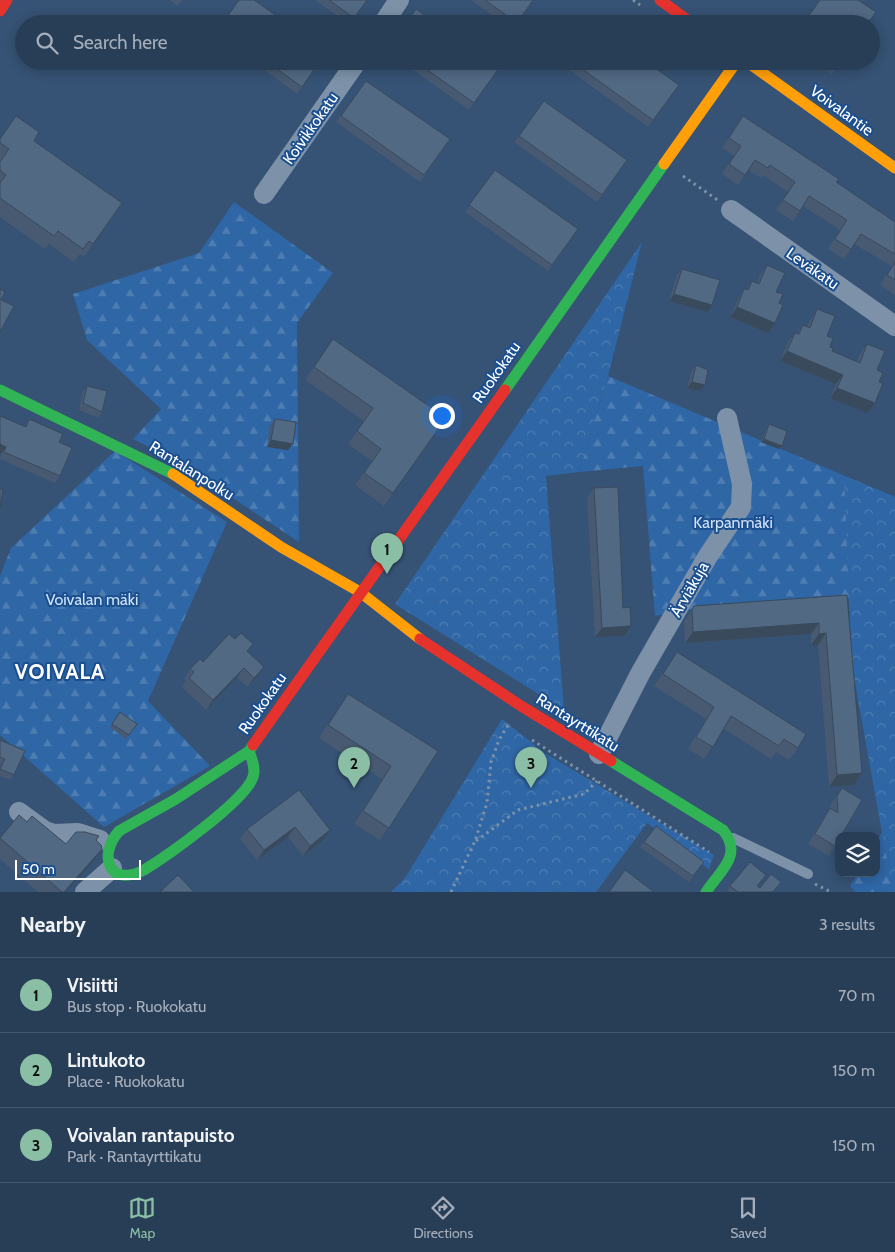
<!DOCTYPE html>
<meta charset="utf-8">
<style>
body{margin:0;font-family:Cabin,sans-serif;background:#30455d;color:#f1f3f6}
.controls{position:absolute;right:15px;bottom:15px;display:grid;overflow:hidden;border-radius:10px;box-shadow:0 2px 12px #0003}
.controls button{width:45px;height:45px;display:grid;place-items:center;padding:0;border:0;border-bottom:1px solid #44576d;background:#283e57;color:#f1f3f6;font:25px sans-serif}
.scale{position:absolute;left:15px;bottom:12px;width:126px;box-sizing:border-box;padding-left:5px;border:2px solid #fff;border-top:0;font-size:14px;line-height:18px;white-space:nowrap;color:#fff;-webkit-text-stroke:4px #1b4f8f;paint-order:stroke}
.you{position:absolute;left:441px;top:415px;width:18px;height:18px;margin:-12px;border:4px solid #fff;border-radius:50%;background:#1a73e8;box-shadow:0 0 0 8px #1a73e833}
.badge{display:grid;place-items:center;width:32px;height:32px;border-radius:50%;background:#8abfa5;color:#111;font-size:16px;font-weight:700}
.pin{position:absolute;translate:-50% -41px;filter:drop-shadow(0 1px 2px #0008)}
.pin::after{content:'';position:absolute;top:26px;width:18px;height:15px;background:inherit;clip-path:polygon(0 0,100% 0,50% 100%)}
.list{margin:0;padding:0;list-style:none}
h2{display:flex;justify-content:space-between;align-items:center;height:65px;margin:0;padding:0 20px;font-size:21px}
h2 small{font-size:16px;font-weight:400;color:#a5aeba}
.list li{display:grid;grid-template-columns:32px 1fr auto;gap:15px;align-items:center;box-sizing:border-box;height:75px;padding:0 20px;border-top:1px solid #44576d}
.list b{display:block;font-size:19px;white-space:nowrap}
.list p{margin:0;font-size:16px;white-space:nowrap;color:#a5aeba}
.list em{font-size:16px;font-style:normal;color:#a5aeba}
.icon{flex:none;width:28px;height:28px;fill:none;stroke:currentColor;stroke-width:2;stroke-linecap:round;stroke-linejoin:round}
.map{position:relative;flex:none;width:895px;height:892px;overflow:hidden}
.search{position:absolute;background:#283e57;box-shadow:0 2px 12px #0003;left:15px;right:15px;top:15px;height:55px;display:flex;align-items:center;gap:12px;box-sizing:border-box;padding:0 18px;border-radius:28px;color:#a5aeba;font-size:19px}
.sheet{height:290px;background:#283e57}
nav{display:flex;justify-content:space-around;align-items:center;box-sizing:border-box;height:70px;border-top:1px solid #44576d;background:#283e57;font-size:14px;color:#a5aeba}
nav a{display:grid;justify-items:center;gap:2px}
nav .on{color:#8abfa5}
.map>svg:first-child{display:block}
.forest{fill:url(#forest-firs)}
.park{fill:url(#park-crowns)}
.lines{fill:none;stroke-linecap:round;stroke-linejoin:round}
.path{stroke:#7d92a8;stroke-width:3;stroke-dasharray:2.5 4;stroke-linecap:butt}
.lane{stroke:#7d92a8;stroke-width:10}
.street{stroke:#7d92a8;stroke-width:20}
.fast{stroke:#30b455;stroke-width:11}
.slow{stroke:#ff9f0a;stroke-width:11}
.jam{stroke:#e5322d;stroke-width:11}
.wall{fill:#475a72}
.shaded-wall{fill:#394a5c}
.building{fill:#526984;stroke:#394a5c}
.labels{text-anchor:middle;stroke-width:4;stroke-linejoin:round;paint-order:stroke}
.street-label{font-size:16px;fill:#fff;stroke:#1b4f8f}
.park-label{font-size:16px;fill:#cfe3fa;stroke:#1b4f8f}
.district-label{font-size:21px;font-weight:bold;letter-spacing:1px;fill:#fff;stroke:#1b4f8f}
</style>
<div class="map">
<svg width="895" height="892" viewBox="0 0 895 892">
<defs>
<pattern id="forest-firs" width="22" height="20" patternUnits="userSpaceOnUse" patternTransform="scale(1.25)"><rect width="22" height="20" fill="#2f66a5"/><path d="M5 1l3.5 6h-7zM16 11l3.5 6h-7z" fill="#4e7db2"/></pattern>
<pattern id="park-crowns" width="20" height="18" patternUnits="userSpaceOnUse" patternTransform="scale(1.25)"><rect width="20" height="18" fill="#2f66a5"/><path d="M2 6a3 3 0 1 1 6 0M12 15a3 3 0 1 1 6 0" fill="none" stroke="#4e7db2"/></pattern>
</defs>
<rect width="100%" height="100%" fill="#365274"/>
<!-- forest -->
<g class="forest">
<polygon points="234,202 333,273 297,323 299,542 175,460 133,439 161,409 87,340 73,294 199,253"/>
<polygon points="608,376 895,497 895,892 856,892 850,886 858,873 876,873 876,843 882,832 852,665 849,599 682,611 655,616 643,466 579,472"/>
<polygon points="115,451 227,522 148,701 210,766 104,827 0,735 0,576 11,548"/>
</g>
<!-- park -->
<g class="park">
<polygon points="642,242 608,376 579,472 546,476 564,710 395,604"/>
<polygon points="844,476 895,497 895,892 893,892 852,665"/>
<polygon points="502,719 545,753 714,855 709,869 647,823 596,892 391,892 405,878"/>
</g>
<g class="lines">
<!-- path -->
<g class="path">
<polyline points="633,0 640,5"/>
<polyline points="683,176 719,201"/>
<polyline points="532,740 709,852"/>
<polyline points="476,841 518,810 584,794 597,781"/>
<polyline points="815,884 831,892"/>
<polyline points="451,892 475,841 487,803 491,762 499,740 510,722"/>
</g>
<!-- lane -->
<polyline class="lane" points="733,838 808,874"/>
<!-- street -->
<g class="street">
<polyline points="383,24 399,0"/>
<polyline points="264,194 357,61"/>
<polyline points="731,210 895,326"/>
<polyline points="599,754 641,672 708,556 741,507 742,484 727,418"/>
<polyline points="19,812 45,831 54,834 78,833 100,840"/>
<polyline points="85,892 112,868"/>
</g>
<!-- fast -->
<g class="fast">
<polyline points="0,390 173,474"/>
<polyline points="505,390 664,164"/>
<path d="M249 751C252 759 256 769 253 777 245 801 167 856 144 870 110 888 97 856 119 831L176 799 249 751 253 745"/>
<path d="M611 761 723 830C743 855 721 870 706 892"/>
</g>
<!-- slow -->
<g class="slow">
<polyline points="746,61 895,168"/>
<polyline points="664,164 737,61"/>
<polyline points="173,474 281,547 360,592 420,639"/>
</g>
<!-- jam -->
<g class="jam">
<polyline points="660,0 693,24"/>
<polyline points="0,11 7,0"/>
<polyline points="420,639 521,706 611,761"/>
<polyline points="253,745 505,390"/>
</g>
</g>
<!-- wall -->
<g class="wall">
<polygon points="170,0 182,0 178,6"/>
<polygon points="315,0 367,0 350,24 348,24"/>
<polygon points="471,0 533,0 516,24 504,24"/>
<polygon points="252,61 320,61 297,94"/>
<polygon points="401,61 490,61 499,68 469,110"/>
<polygon points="570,61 645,61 679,85 648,127 565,67"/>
<polygon points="814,61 841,61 832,74"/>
<polygon points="366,81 450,139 420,182 336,122"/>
<polygon points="544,101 627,160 597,202 514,142"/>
<polygon points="743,116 836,182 895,222 895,295 880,285 892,266 854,244 844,259 828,249 840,230 803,206 793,221 776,210 788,192 763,175 761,178 748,170 738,185 722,174 734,156 722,148"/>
<polygon points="0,139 34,141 122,203 84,257 80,254 74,262 49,244 45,249 0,217"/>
<polygon points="495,170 578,229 548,271 465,212"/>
<polygon points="767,265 776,292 779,303 775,323 768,333 730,317 738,299 744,289 746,290 752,281 757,283 760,275"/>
<polygon points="682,269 712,305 708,312 669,301 677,275"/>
<polygon points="817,309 827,336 830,347 832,351 857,362 860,354 867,344 877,370 879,382 868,413 830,398 836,384 780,361 788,342 795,333 797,333 803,325 807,327 811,319"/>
<polygon points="333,339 446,418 384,506 355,485 372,461 348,444 364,421 305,380"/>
<polygon points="696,365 700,391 687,388 691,372"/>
<polygon points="87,386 102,412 98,418 79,410 82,393"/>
<polygon points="29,419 59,442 60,476 55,483 0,459 1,454 0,453 24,427"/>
<polygon points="275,419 288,450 267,447 270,426"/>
<polygon points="769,424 779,449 761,442 767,427"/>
<polygon points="594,488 623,608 631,626 624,636 595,637 587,498"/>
<polygon points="847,595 862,773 854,785 829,787 818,645 811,645 811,634 685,643 684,622 694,606"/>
<polygon points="248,652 257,677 247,687 237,677 206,710 182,687 186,681 184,679 190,669 203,662"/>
<polygon points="677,652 798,748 789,760 776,752 771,759 724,729 704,759 688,749 706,719 654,686"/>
<polygon points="348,694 438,751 380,840 354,824 382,779 319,738"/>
<polygon points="120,712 137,724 126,739 110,727"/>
<polygon points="0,740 14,775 10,780 0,776 0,767 1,765 0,764"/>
<polygon points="842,788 835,846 829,856 808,844 823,818 830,808 830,806 835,798"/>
<polygon points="299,790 323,840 303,856 288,837 257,860 240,839 247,829"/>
<polygon points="0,837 66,844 96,840 102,849 93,862 66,892 38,892 0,859"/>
<polygon points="644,842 700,868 689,882 640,847"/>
<polygon points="730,886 758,886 760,888 773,892 727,892"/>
</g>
<!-- shaded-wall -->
<g class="shaded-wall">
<polygon points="674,294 712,305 708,312 669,301"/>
<polygon points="737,307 775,323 768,333 730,317"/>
<polygon points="787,351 843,375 836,384 780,361"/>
<polygon points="692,382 705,385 700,391 687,388"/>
<polygon points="837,388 875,403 868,413 830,398"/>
<polygon points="764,439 782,446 779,449 761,442"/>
<polygon points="271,440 293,444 288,450 267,447"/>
<polygon points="0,444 6,447 1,454 0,453"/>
<polygon points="819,623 811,634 685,643 693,632"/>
<polygon points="631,626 624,636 595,637 602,628"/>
<polygon points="826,633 818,645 811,645 819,634"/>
<polygon points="264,667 257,677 247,687 254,678"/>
<polygon points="244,668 237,677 206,710 213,700"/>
<polygon points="862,773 854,785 829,787 837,775"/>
<polygon points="295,827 288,837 257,860 264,850"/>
<polygon points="330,830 323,840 303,856 310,846"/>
<polygon points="102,849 93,862 66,892 64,892"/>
</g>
<!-- building -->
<g class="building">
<polygon points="239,0 254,0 288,24 222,24"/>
<polygon points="329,0 367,0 354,18"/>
<polygon points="485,0 533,0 517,23"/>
<polygon points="820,0 858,0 876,12 867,24 803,24"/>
<polygon points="416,9 437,24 405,24"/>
<polygon points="266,61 320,61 302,87"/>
<polygon points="415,61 490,61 499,68 474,103"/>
<polygon points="571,61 645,61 679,85 653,120"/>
<polygon points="835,61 841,61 839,64"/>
<polygon points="366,81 450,139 424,175 341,116"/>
<polygon points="544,101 627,160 602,195 519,136"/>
<polygon points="16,116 39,132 34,141 122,203 93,244 89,241 83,249 58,231 54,236 0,198 0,183 6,175 0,170 0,162 9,149 0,143 0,139"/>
<polygon points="743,116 839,179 836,182 895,222 895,254 861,234 851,249 835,239 847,220 809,196 800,211 783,200 795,182 770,165 768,168 755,160 745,175 729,164 741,146 729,138"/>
<polygon points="495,170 578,229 552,265 469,205"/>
<polygon points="895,262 895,280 887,275"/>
<polygon points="767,265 785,273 776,292 783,294 779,303 783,305 775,323 737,307 744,289 748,290 752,281 759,284"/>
<polygon points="682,269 720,280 712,305 674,294"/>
<polygon points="0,289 5,292 1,300 14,306 0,332"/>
<polygon points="817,309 835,316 827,336 833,338 830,347 833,348 832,351 860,363 867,344 885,351 877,370 883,373 879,382 883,383 875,403 837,388 843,375 787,351 795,333 799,334 803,325 810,328"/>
<polygon points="333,339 446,418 393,493 364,473 381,449 357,431 373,408 314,367"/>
<polygon points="696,365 708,370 705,385 692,382"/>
<polygon points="87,386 107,391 102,412 83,403"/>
<polygon points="0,416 26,427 29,419 63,434 59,442 72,448 60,476 4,452 6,447 0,444"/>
<polygon points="275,419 296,422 293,444 271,440"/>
<polygon points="769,424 787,431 782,446 764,439"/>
<polygon points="618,487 623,608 630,607 631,626 602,628 594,488"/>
<polygon points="0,489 3,489 0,508"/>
<polygon points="847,595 862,773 837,775 826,633 819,634 819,623 693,632 692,610 694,606"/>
<polygon points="241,633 253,644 247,651 264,667 254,678 244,668 213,700 189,678 194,672 190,669 200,659 203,662 229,634 235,639"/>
<polygon points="677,652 806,734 798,748 784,739 779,746 731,716 713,747 696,737 714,707 663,674"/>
<polygon points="348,694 438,751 389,828 363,811 391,766 328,725"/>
<polygon points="120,712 137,724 129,735 112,724"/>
<polygon points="0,740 25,751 14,775 0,769 5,759 0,757"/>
<polygon points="842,788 862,800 841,836 839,836 839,840 835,846 815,834 830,808 838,813 837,796"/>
<polygon points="299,790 330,830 310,846 295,827 264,850 247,829"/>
<polygon points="19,815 27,822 32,816 66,844 76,832 85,832 99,836 96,840 101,845 102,849 64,892 62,892 0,838"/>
<polygon points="656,826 704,862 693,876 644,842"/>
<polygon points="750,862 766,875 757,886 760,888 771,874 781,882 773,892 738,892 730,886"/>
<polygon points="625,870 654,892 609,892"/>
<polygon points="178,875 194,892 160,892"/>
</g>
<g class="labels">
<!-- street labels -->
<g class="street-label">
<text transform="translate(842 110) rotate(36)" y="6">Voivalantie</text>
<text transform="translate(310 128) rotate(-55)" y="6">Koivikkokatu</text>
<text transform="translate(813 268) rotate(35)" y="6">Leväkatu</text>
<text transform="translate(496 372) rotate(-55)" y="6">Ruokokatu</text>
<text transform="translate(192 470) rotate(32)" y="6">Rantalanpolku</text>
<text transform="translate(689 589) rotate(-60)" y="6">Ärviäkuja</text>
<text transform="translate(262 703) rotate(-55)" y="6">Ruokokatu</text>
<text transform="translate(578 722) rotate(32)" y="6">Rantayrttikatu</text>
</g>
<!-- park labels -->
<g class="park-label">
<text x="733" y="528">Karpanmäki</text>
<text x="92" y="605">Voivalan mäki</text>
</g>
<!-- district labels -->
<g class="district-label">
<text x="60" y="679">VOIVALA</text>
</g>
</g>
</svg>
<div class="controls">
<button><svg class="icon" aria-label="layers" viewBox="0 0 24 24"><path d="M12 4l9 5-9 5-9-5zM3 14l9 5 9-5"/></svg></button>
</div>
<div class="scale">50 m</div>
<div class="you"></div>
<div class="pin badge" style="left:387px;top:574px">1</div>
<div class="pin badge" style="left:354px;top:788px">2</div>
<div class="pin badge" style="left:531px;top:788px">3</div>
<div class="search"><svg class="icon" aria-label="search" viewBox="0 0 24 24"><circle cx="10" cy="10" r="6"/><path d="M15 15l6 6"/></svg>Search here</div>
</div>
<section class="sheet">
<h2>Nearby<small>3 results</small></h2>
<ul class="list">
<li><span class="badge">1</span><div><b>Visiitti</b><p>Bus stop · Ruokokatu</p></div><em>70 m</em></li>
<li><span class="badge">2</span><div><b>Lintukoto</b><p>Place · Ruokokatu</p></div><em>150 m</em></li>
<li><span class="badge">3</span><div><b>Voivalan rantapuisto</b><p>Park · Rantayrttikatu</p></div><em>150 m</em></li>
</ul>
</section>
<nav>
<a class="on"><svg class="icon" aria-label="map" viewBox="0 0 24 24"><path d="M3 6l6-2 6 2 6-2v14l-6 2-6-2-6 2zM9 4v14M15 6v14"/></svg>Map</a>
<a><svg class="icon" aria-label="directions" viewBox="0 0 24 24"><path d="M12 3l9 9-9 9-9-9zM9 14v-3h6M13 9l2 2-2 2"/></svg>Directions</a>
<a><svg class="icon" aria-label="saved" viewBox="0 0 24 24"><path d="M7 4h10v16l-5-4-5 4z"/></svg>Saved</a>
</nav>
